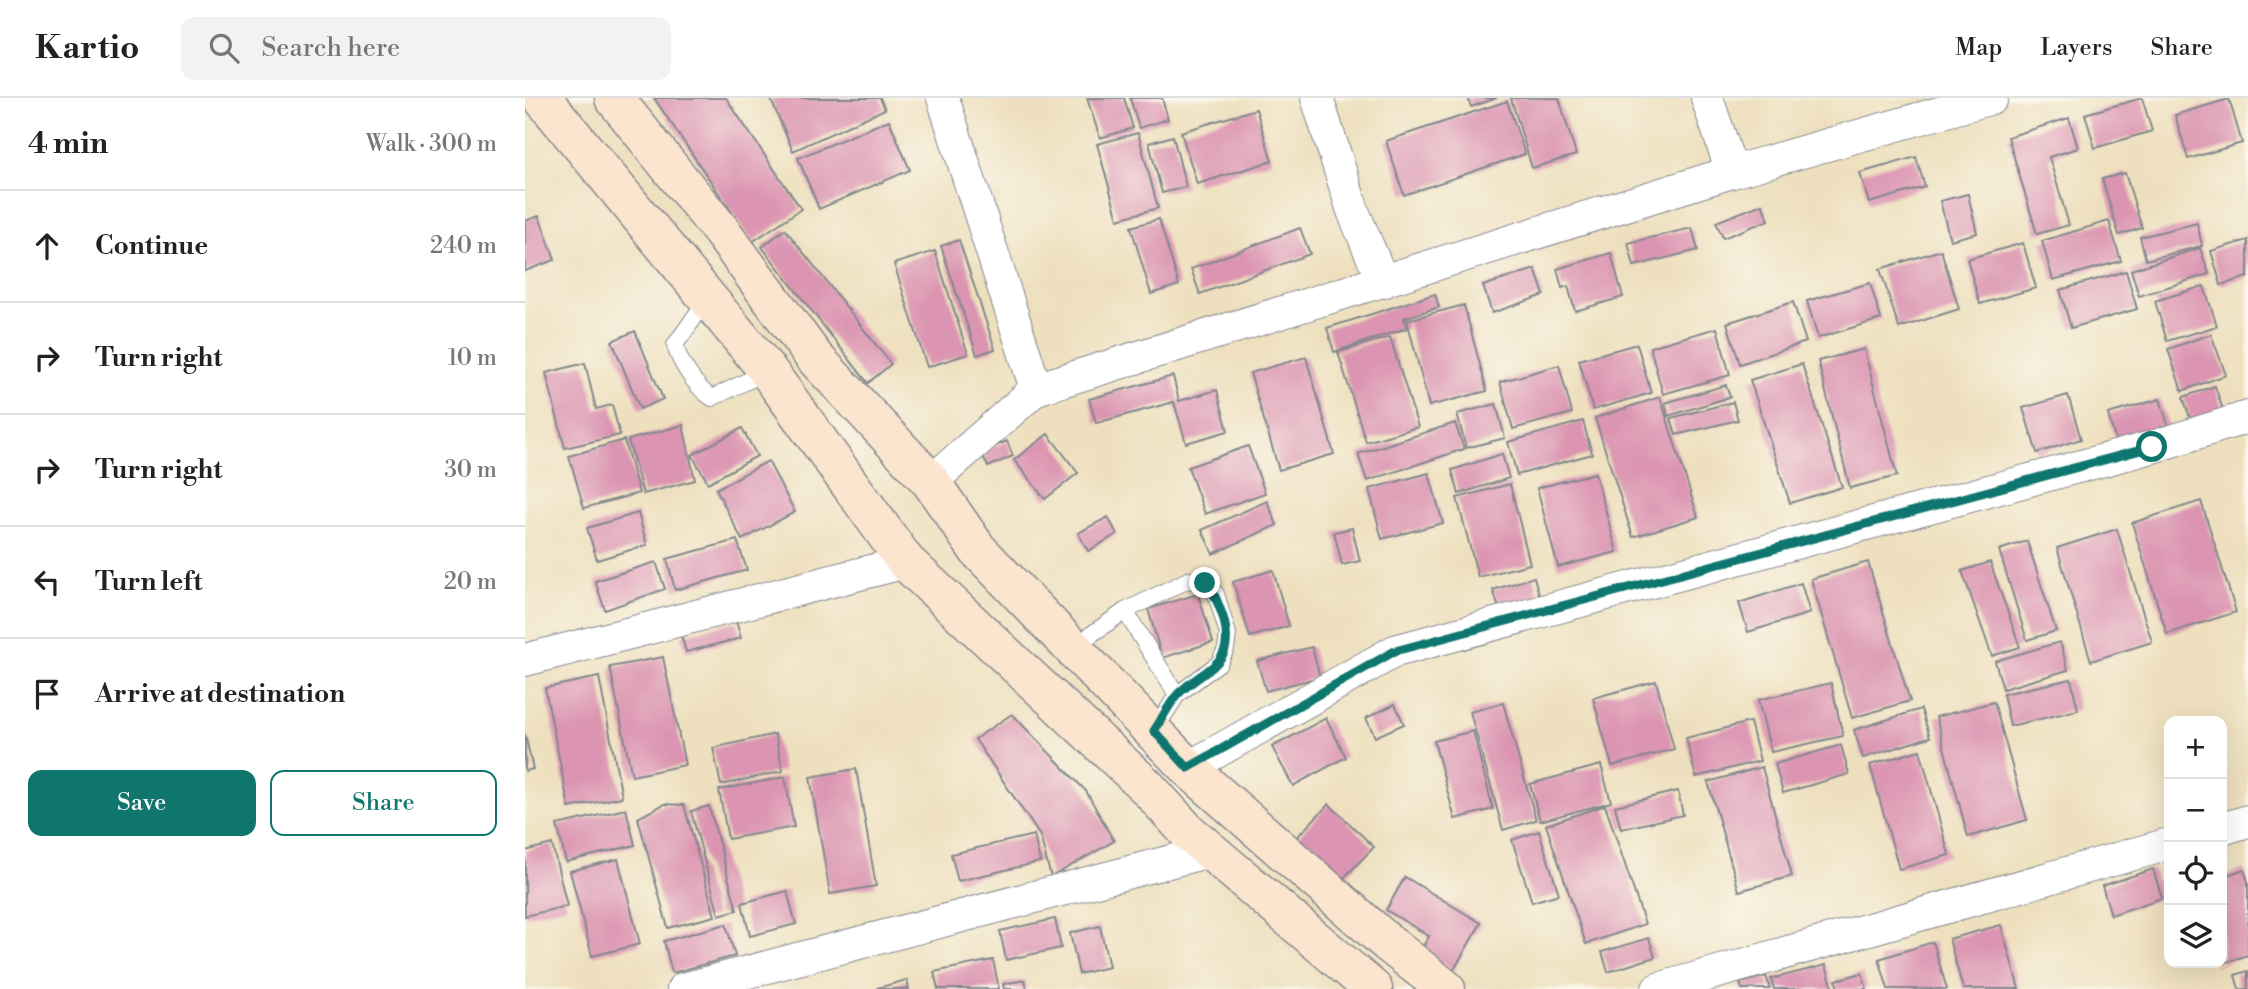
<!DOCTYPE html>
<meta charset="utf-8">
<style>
body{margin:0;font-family:"Libre Bodoni",serif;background:#f2f2f2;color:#222}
.controls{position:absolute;right:21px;bottom:21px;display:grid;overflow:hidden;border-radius:14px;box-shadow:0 7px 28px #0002}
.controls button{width:63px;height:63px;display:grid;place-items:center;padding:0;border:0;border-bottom:2px solid #e0e0e0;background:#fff;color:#222;font:35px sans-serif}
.stop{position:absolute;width:21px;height:21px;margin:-16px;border:5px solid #0f766e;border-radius:50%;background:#fff}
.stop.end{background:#0f766e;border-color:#fff;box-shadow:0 2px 7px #0008}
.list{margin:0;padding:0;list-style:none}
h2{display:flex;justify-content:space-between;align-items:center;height:91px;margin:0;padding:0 28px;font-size:30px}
h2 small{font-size:23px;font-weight:400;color:#767676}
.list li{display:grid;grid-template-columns:46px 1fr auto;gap:21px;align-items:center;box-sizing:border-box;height:112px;padding:0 28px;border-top:2px solid #e0e0e0}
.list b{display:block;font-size:26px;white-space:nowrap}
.list em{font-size:23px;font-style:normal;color:#767676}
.actions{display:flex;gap:14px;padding:21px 28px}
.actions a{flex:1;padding:16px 0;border:2px solid #0f766e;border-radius:14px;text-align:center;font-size:24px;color:#0f766e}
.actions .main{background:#0f766e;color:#fff}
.icon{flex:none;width:38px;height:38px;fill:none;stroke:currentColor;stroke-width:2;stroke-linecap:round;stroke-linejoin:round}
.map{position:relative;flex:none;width:1723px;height:891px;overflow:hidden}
header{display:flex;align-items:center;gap:42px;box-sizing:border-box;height:98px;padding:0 35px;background:#fff;border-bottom:2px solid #e0e0e0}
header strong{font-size:33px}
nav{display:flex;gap:38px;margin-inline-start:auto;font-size:24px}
.search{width:490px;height:63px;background:#f2f2f2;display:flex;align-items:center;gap:18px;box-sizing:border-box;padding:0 24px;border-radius:14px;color:#767676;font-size:26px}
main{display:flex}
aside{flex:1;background:#fff}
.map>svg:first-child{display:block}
.building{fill:#db94b1}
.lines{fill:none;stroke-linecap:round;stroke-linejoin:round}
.lane-casing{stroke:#84888e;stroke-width:18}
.street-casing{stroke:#84888e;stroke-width:34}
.secondary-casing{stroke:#84888e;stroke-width:41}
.lane{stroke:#fff;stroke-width:16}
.street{stroke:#fff;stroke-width:32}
.secondary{stroke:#fce5cf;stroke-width:38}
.route{stroke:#0f766e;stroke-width:9}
</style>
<header>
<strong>Kartio</strong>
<div class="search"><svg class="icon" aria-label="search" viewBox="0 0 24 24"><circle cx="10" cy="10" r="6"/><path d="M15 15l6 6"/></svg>Search here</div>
<nav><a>Map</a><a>Layers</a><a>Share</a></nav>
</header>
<main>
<aside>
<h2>4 min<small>Walk · 300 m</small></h2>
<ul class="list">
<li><svg class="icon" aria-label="ahead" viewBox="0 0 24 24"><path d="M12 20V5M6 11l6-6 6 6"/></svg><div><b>Continue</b></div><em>240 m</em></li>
<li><svg class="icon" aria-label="right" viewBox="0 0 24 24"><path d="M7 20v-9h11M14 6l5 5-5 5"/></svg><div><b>Turn right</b></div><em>10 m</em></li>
<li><svg class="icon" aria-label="right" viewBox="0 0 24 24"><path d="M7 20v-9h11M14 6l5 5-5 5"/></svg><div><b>Turn right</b></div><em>30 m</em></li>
<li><svg class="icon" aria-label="left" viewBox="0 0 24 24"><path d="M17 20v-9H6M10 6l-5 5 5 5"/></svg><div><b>Turn left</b></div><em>20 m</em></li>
<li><svg class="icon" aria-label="arrive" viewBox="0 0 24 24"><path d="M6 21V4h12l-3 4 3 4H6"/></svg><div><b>Arrive at destination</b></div></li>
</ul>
<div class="actions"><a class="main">Save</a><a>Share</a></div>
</aside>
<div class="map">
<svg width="1723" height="891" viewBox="0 0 1723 891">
<rect width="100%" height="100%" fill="#fbf7ec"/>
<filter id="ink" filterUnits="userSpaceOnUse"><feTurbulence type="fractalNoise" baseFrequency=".0143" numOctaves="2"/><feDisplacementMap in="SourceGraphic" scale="14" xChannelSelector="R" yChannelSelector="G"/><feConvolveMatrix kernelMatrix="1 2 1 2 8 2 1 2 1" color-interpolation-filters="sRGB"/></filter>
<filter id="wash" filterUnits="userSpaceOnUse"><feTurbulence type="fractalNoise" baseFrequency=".00686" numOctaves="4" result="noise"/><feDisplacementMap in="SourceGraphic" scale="28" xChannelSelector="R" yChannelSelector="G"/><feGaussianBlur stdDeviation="1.57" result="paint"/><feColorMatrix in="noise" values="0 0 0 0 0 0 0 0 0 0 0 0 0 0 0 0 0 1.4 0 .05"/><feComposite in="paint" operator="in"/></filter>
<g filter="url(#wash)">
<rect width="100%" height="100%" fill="#eee0be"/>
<g id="blocks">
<!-- building -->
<g class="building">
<polygon points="129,0 201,0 276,111 227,144"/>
<polygon points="250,0 355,0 360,11 268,53 246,2"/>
<polygon points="562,0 599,0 608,30 575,40"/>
<polygon points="605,0 637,0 643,21 614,30"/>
<polygon points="943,0 972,0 946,9"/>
<polygon points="986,0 1034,0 1051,57 1007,70"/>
<polygon points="1617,0 1627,33 1570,50 1560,16"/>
<polygon points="1704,1 1717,45 1663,61 1650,17"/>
<polygon points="982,3 1000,56 879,97 861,43"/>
<polygon points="731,11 747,63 672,86 656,34"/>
<polygon points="1544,20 1553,50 1524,59 1544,127 1512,136 1483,39"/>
<polygon points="364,22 385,72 294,111 273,60"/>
<polygon points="613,35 633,110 593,121 572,46"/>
<polygon points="648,38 661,89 637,95 624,45"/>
<polygon points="1391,59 1400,89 1344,105 1335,75"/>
<polygon points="1600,75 1617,130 1594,137 1577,81"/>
<polygon points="1443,96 1452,135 1425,142 1415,103"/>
<polygon points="1237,106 1244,122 1198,140 1191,124"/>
<polygon points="14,118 30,162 0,173 0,123"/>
<polygon points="634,121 654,187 626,196 606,129"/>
<polygon points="1584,123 1596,163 1528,182 1517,143"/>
<polygon points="1672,125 1677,148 1621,162 1615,139"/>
<polygon points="775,130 785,156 675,196 666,171"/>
<polygon points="1167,130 1173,152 1109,168 1103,145"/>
<polygon points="260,131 366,266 343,285 237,149"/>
<polygon points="434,142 470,251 452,257 416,148"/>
<polygon points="1723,142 1723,179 1696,187 1686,153"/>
<polygon points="1498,145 1511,190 1455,206 1442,161"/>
<polygon points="1675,150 1684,176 1614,198 1606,172"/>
<polygon points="1416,152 1434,211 1374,230 1355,171"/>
<polygon points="410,153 443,256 402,269 369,166"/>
<polygon points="1086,155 1098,199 1050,213 1043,188 1037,190 1032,171"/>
<polygon points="1010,171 1019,197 967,215 958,188"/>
<polygon points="1601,173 1612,211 1546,230 1535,192"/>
<polygon points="1345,185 1356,221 1293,240 1282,203"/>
<polygon points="1679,188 1692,228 1642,243 1630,203"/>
<polygon points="910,196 914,209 879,220 882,230 809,254 802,230"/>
<polygon points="1268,204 1281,244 1215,266 1202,225"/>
<polygon points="939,207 962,293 904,308 882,222"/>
<polygon points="1192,230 1205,277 1138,296 1125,249"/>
<polygon points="110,233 138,301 115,311 87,243"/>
<polygon points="1686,236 1701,277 1657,293 1643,251"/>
<polygon points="865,239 893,329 841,344 813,254"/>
<polygon points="1112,246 1126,295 1068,312 1054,262"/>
<polygon points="1339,251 1372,378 1325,390 1293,263"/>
<polygon points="781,259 809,356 754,372 725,275"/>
<polygon points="60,265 71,311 87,307 95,337 40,350 21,275"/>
<polygon points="1277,266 1317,389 1265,405 1225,282"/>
<polygon points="1034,267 1047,315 988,331 975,284"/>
<polygon points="648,278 654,303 692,292 703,333 661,345 649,304 571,325 564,301"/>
<polygon points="1201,287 1205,299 1143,318 1140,305"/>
<polygon points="1690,288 1700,318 1668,329 1658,299"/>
<polygon points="1543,297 1556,341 1512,355 1498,310"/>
<polygon points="1135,299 1173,419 1108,439 1070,320"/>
<polygon points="1635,301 1644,330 1591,345 1583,316"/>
<polygon points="1208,304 1213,322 1151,337 1146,320"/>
<polygon points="971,306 980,340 941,350 932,316"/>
<polygon points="1058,323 1067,356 992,377 983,344"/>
<polygon points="930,325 939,351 842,383 833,356"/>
<polygon points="158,327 170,382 118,396 103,342"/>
<polygon points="217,330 232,358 183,385 167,357"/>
<polygon points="523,336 553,375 520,401 489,362"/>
<polygon points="99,342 114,395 59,410 44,358"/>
<polygon points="482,343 488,358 463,369 456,354"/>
<polygon points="723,348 740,395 680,416 663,369"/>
<polygon points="977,356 984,380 934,396 927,372"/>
<polygon points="243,363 270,414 217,442 191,391"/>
<polygon points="904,375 918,425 857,441 844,391"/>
<polygon points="1070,375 1092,454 1033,469 1012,390"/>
<polygon points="985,386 1005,466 953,479 932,400"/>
<polygon points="742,403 752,427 688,456 677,432"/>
<polygon points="1676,403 1711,514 1642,536 1607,425"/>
<polygon points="113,415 122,447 72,462 62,430"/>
<polygon points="583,419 592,436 563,453 553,435"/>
<polygon points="827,430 835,463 817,467 809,434"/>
<polygon points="1592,431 1627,544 1566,563 1532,450"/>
<polygon points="212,442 222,472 150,492 142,461"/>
<polygon points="1502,443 1531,533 1502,542 1474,452"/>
<polygon points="131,464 140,491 80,512 70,483"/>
<polygon points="1343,464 1385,603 1327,620 1286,481"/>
<polygon points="1465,464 1495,549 1467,558 1437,473"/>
<polygon points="748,472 764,528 725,539 708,484"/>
<polygon points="1009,479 1016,504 976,516 968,492"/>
<polygon points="1276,485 1285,515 1223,534 1214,505"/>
<polygon points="673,496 688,544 637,560 623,511"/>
<polygon points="211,523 216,540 161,554 156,537"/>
<polygon points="1535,544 1543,572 1478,591 1470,563"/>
<polygon points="787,549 795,579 741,593 732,563"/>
<polygon points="138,559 160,667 107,678 85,569"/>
<polygon points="74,579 97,699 44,710 20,590"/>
<polygon points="1546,581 1553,612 1485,628 1478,596"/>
<polygon points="1131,583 1149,651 1087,668 1068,600"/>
<polygon points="1306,585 1318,638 1246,654 1233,602"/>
<polygon points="1469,604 1502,722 1443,739 1411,619"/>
<polygon points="978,605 1011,722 978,732 945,614"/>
<polygon points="870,606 879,626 850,639 841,620"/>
<polygon points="1396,611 1405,639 1338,660 1329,632"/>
<polygon points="487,616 561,693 589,743 526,779 515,738 450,641"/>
<polygon points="801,620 821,659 768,688 747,649"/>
<polygon points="1225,624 1235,663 1171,679 1161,640"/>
<polygon points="948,633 968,711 930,721 909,643"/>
<polygon points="0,636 8,671 0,673"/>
<polygon points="250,636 258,673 196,687 188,650"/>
<polygon points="1316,647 1324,676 1258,695 1250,666"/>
<polygon points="1395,652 1424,757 1374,771 1345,667"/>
<polygon points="1076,667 1086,704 1015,723 1005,686"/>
<polygon points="1237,669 1267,778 1214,793 1183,684"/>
<polygon points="331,671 351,788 305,796 285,679"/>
<polygon points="260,679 269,729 203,741 194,692"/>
<polygon points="1153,693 1158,717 1096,731 1090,708"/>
<polygon points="139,706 159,707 190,818 143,830 113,720"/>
<polygon points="804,706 849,749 811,788 767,744"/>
<polygon points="1080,707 1120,826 1061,846 1021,727"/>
<polygon points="184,708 212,812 194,817 166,713"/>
<polygon points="101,711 110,747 41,764 32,727"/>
<polygon points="1014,733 1034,796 1007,804 987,742"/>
<polygon points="509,737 515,764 433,783 426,756"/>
<polygon points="27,746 42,808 0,818 0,753"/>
<polygon points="93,761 115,846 67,858 45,773"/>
<polygon points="1628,771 1637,800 1586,817 1577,788"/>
<polygon points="1719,771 1723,784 1723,857 1690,868 1689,865 1697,865 1697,779"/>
<polygon points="880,779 956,825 928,873 896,853 904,838 861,812"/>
<polygon points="262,793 271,826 225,838 217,805"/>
<polygon points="530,821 536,850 481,862 475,833"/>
<polygon points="201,826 210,858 147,875 139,843"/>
<polygon points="1476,827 1494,891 1438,891 1424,841"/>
<polygon points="575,828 584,869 554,876 545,835"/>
<polygon points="1124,840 1130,859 1083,874 1077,854"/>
<polygon points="1408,844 1422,891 1363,891 1354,861"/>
<polygon points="468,862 474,891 413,891 409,874"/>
<polygon points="1301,867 1308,891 1249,891 1246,881"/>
<polygon points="1723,873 1723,891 1714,891 1710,877"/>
<polygon points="1337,875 1342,891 1313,891 1311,882"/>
<polygon points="1241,878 1245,891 1217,891 1215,885"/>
<polygon points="382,882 384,891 352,891 352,890"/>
<polygon points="500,882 502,891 479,891 478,886"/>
</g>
</g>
</g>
<g filter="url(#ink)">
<use href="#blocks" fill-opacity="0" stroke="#84888e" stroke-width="2"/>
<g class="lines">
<!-- lane casing -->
<g class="lane-casing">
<g id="lane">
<path d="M183 200 150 247C154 264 172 291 187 300L243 273"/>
<polyline points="600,513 652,597"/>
<polyline points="548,549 600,513 663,482 680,485 691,496 703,536 701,551 694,565 652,597 629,633"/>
</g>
</g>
<!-- street casing -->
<g class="street-casing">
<g id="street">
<polyline points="418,0 511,291"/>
<polyline points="792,0 828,113 858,184"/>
<polyline points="1182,0 1207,74"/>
<polyline points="406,384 511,291 1207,74 1467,0"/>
<polyline points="0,562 381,464"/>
<polyline points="663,670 870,553 1627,349 1723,319"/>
<polyline points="1697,731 1723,723"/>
<polyline points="158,891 685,753"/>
<polyline points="1133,891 1644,746"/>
</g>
</g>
<!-- secondary casing -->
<g class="secondary-casing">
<g id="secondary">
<polyline points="17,0 243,273 381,464 622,689 662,733 848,891"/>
<polyline points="89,0 197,134 289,259 406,384 453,452 663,670 863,845 921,891"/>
</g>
</g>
<!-- lane -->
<use href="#lane" class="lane"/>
<!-- street -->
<use href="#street" class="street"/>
<!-- secondary -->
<use href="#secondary" class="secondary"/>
</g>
</g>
<g class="lines" filter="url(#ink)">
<!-- route -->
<path class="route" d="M680 485C690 495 693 505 698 519 712 567 682 568 653 596 644 606 637 621 629 633L663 670 870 553 1627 349"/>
</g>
</svg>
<div class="controls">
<button>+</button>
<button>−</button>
<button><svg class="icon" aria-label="locate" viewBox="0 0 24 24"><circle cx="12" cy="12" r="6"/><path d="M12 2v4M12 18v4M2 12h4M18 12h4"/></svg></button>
<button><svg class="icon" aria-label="layers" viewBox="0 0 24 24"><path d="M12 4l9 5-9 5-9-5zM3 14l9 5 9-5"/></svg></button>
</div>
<div class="stop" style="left:1627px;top:349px"></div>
<div class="stop end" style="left:680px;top:485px"></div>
</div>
</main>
